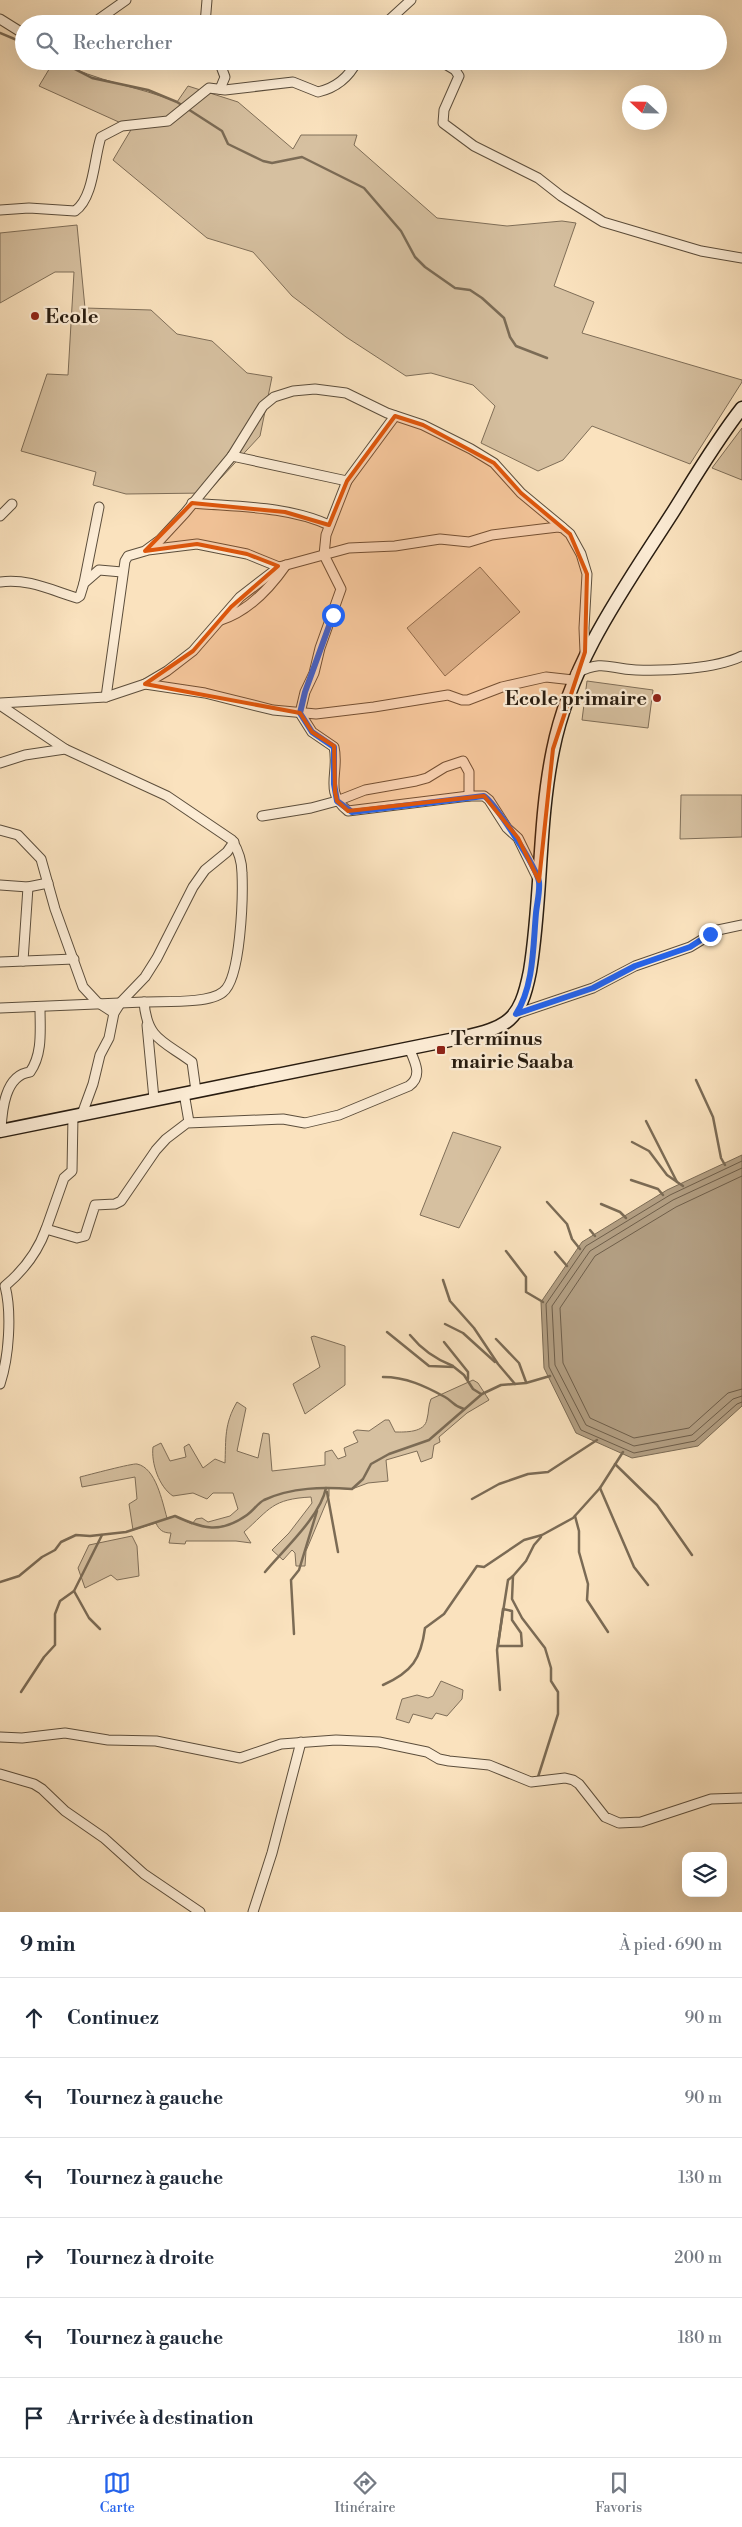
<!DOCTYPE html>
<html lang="fr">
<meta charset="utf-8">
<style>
body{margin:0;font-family:"Libre Bodoni",serif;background:#f2f2f3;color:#1f2937}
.controls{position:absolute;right:15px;bottom:15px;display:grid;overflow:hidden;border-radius:10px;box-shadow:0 5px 20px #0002}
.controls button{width:45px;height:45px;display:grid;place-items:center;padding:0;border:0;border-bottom:1px solid #e0e1e3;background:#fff;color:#1f2937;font:25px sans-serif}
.compass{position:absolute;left:622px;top:85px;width:45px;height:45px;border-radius:50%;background:#fff;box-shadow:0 5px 20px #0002;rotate:292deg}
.stop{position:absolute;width:15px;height:15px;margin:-11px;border:4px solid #2563eb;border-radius:50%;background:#fff}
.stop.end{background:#2563eb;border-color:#fff;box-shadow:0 1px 5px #0008}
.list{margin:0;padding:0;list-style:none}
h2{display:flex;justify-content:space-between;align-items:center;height:65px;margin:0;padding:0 20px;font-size:21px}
h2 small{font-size:16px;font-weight:400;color:#747a83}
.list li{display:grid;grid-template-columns:32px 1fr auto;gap:15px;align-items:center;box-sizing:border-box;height:80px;padding:0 20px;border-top:1px solid #e0e1e3}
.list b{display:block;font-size:19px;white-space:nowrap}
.list em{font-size:16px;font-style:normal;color:#747a83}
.icon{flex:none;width:28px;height:28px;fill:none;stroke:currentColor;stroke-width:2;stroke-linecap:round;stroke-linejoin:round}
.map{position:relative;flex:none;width:742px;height:1912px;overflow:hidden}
.search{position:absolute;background:#fff;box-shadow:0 5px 20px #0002;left:15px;right:15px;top:15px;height:55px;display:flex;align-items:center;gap:12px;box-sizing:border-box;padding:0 18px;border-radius:28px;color:#747a83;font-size:19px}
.sheet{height:545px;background:#fff}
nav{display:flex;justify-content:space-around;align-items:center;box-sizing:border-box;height:70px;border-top:1px solid #e0e1e3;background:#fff;font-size:14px;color:#747a83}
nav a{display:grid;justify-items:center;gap:2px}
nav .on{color:#2563eb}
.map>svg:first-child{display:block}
.green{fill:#d6c0a0;stroke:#7f6e58}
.water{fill:#b39f83;stroke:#7b6b55}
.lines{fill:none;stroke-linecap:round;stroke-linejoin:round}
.shore{stroke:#6e5e4a;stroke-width:1}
.stream{stroke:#7b6b55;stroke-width:2.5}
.street-casing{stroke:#5c4e3c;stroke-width:11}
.secondary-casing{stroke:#281c10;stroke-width:15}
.street{stroke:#fcecd5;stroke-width:9}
.secondary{stroke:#fcecd5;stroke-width:12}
.route{stroke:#2563eb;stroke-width:6}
.marked{fill:#de560c;fill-opacity:0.2;stroke:#de560c;stroke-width:4;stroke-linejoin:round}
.poi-dot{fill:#8f2418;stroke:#fcecd5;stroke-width:2}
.labels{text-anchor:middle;stroke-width:4.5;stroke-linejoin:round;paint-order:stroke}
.poi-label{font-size:20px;font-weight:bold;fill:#281c10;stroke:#fcecd5;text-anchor:start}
</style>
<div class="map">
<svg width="742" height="1912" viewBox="0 0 742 1912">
<rect width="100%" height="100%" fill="#fae2be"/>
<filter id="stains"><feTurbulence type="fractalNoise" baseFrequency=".004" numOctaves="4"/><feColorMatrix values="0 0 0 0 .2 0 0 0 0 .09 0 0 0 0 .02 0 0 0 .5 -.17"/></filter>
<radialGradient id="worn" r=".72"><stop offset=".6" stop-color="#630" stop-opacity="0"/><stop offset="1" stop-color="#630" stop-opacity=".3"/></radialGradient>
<!-- green -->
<g class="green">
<path d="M54 61H59C96 82 138 86 177 102L188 86 238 102 293 149 301 135H357L354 145 437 218 507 226 562 221 576 223 554 286 594 302 582 333 742 380V382L690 464 592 426 563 460 538 471 481 443 495 406 473 385 431 373 406 376 346 337 292 296 253 252 207 238 113 160 132 128 39 86Z"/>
<polygon points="77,225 85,308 151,310 177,334 212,341 247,373 272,377 260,436 207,493 126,494 93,485 96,472 21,451 47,374 68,375 74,272 55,272 0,303 0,233"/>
<polygon points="742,428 742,480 712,468"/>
<polygon points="480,567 520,612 445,676 407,628"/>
<polygon points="587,681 653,690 648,728 582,720"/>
<polygon points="681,795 742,795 742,837 680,839"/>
<polygon points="453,1132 501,1147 459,1228 420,1215"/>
<polygon points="314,1336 345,1346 345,1385 305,1414 293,1384 320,1367 311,1337"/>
<path d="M473 1380 478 1383 489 1400 467 1413 439 1437 440 1442 434 1445 432 1458 421 1462 417 1451 386 1460 388 1481 368 1483 352 1489 329 1488V1496L306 1551 305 1566H296L295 1553 292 1550 283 1560 272 1550 289 1533 312 1503 311 1497C272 1499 270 1509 244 1532L251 1543 236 1541H186L185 1544 169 1543 171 1533C163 1533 159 1530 156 1523L133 1530 129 1504 137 1499 135 1477 82 1487 80 1477C88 1475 133 1463 137 1464 156 1468 162 1501 167 1518L175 1516 192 1524 196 1519 202 1518 208 1522 230 1516 238 1509 233 1493H213L207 1499 193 1493 173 1496C159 1487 151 1463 153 1447L161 1443 170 1461 186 1457 184 1447 189 1444 203 1468 215 1459 225 1463C226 1439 224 1424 237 1402L246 1408 237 1451 258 1458 263 1433 269 1434 272 1471 325 1465V1452L332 1450 338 1459 346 1456 344 1448 358 1442 353 1432 357 1430 369 1431 385 1420H389L395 1432C405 1432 425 1433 427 1419 429 1412 428 1406 431 1399Z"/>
<polygon points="132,1536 137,1546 139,1576 117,1580 111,1575 85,1588 78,1568 89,1545"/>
<polygon points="441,1681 463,1690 462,1699 447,1716 436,1713 432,1719 413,1714 409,1723 396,1719 402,1699 417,1695 428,1698 433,1696"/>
</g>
<!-- water -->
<polygon class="water" points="742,1155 742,1406 698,1446 632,1458 576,1433 544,1368 541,1302 582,1242 667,1190"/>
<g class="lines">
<!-- shore -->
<g class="shore">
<polyline points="742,1161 670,1195 586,1246 546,1304 549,1367 581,1430 634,1453 695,1441 737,1404 742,1402"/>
<polyline points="742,1168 673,1200 590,1251 552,1306 555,1365 586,1425 634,1446 692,1435 733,1399 742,1396"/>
<polyline points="742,1176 676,1207 595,1256 560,1308 563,1363 590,1418 634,1438 689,1428 728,1393 742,1389"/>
</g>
<!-- stream -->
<g class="stream">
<polyline points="0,33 24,43"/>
<polyline points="59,61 92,78 148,90 177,102 222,131 228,144 263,161 272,163 302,157 364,188 401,231 415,257 425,267 455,288 470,290 482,298 504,318 510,337 516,346 547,358"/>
<polyline points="696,1080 713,1117 721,1158 725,1165"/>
<polyline points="646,1121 677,1182"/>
<polyline points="632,1142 649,1151 667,1175 683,1186"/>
<polyline points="631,1180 658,1189 663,1195"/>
<polyline points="547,1202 567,1224 572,1239 580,1249"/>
<polyline points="601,1204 620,1212 626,1218"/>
<polyline points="590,1230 595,1236"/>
<polyline points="506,1251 526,1277 526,1292 543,1302"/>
<polyline points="555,1252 567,1266"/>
<polyline points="443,1280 450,1301 474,1328 498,1364 515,1384"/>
<polyline points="445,1324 463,1333 495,1362"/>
<polyline points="387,1332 429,1366 454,1367 464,1375 473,1389 481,1394"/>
<path d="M410 1335C422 1350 435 1359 453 1366"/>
<polyline points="496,1339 519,1363 526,1382"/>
<polyline points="444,1342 468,1372 468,1379"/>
<path d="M383 1377C406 1377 425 1386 445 1397 454 1402 453 1406 464 1409"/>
<polyline points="615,1464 657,1505 692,1555"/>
<polyline points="600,1488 634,1567 648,1585"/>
<polyline points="327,1492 338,1552"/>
<polyline points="472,1499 499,1484 528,1474 548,1472 597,1440"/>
<polyline points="575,1516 579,1531 579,1552 588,1584 587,1600 608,1632"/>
<path d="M265 1572C284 1549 320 1517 326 1488"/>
<path d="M0 1582 19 1576 42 1557 55 1550 61 1542 76 1535 90 1536 126 1532 175 1516C203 1529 220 1534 247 1515 253 1511 258 1503 264 1500 292 1487 323 1487 352 1489L363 1479 371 1464 389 1454 429 1440 482 1394 501 1385 526 1383 550 1376"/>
<polyline points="74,1591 89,1618 100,1629"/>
<polygon points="503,1609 512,1611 512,1620 521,1633 522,1646 498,1646"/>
<polyline points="294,1634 291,1580 299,1570 317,1511"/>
<path d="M383 1685C412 1672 421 1659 425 1628L444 1614 477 1566 484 1567 524 1540 542 1535 573 1518 600 1488 623 1452"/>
<polyline points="500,1690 497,1650 508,1580 513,1576"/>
<polyline points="21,1692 44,1657 55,1645 55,1614 60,1601 74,1591 102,1535"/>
<polyline points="538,1777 558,1714 558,1692 551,1681 551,1668 545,1648 522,1618 512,1599 513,1576 526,1561 534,1545 541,1537"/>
</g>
<!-- street casing -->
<g class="street-casing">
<g id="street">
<polyline points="0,19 24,34"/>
<polyline points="388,21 411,0"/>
<polyline points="92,24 126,0"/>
<polyline points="205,24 207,0"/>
<polyline points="219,61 225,77 220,89"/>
<polyline points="440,61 455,70 459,76 444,110 443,123 474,146 538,178 561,196 603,222 701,251 742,258"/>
<path d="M0 210 29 208 75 211C94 198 94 157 101 137L122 126 168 121 209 88 225 90 293 82 318 92C335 88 349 77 357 61"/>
<path d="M395 416 347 481 326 535 324 555 341 589 320 648 314 673 305 692 300 713 312 732 334 747C340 772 323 792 348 811L469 796"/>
<polyline points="232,456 347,481"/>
<path d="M192 503C237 507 288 506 329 525"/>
<polyline points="0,516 12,504"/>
<polyline points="148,550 197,544 247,554 279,567"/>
<path d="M0 582C27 578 51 590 77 598L80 596 84 583 99 570 122 572"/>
<polyline points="84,583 99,507"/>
<path d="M221 620C249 611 270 588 286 565"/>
<path d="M576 673C606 659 607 669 636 670 666 671 716 669 742 656"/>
<polyline points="145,684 205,693 273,710 316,714 374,707 448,695 462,700 468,700 502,687 546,677 573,680"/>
<polyline points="106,697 125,561 128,556 145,551 160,540 185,513 232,456 263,406 274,397 293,391 315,389 346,393 387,413 423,425 471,449 494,463 521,493 562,527"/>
<polyline points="0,703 106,697 145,684 167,671 193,651 240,597 279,567 349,548 395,546 440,539 469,542 492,535 558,527 563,528 570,534 581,554 587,574 584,628 585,652"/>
<polyline points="0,705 65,749"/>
<path d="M0 763 25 755 65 749 167 796 232 840C238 850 242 861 242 873 243 896 241 979 223 992 209 1004 163 1001 144 1002"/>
<polyline points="262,816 311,808 337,801 365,790 416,781 427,778 445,767 463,761 469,772 469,796 484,796 489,800 507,828 518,838 538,879"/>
<polyline points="0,830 18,835 41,859 55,909 83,987 97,1002 114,1013"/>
<polyline points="0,885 28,887 48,883"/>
<polyline points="23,961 28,887"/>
<polyline points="0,962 74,959"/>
<path d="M0 1008 144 1002C147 1040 164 1041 192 1062L196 1091"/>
<polyline points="516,1014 593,988 635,966 690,947 718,930 742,925"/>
<polyline points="147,1025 154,1099"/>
<polyline points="184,1093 189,1122"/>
<polyline points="82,1114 93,1084 100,1055 109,1038 114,1013 121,1002 145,977 157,958 193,887 205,870 227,852 234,842"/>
<path d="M1 1130C2 1110 5 1075 30 1072 43 1054 40 1029 40 1008"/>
<polyline points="46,1229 64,1178 72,1171 73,1116"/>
<path d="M0 1384C9 1357 12 1313 5 1286 23 1271 38 1251 46 1229L77 1238 85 1236 95 1205 115 1204 121 1201 156 1150 166 1139 187 1123 283 1119 305 1123 339 1115 409 1086C423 1076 415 1062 409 1048"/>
<polyline points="0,1737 22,1738 65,1733 108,1740 156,1741 240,1758 281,1744 336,1740 379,1742 427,1752 439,1759 449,1761 489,1765 531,1782 565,1778 573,1780 579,1784 605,1817 619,1823 641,1822 711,1799 742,1798"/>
<polyline points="0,1774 34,1784 42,1789 65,1811 104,1838 144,1874 200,1912"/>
<polyline points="253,1912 272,1853 301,1742"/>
</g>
</g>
<!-- secondary casing -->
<g class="secondary-casing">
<path id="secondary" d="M0 1131 460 1038C508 1027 520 1022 530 971 542 898 538 823 553 750 571 660 625 587 673 512 695 477 716 441 742 408"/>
</g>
<!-- street -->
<use href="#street" class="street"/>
<!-- secondary -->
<use href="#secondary" class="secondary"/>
</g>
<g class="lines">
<!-- route -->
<path class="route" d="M333 615 305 692 300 713 312 732 334 747V784L337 801 352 812 484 796C495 803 537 868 539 882 540 892 537 903 536 913 533 946 534 986 516 1014L593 988 635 966 690 947 710 934"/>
</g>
<!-- marked area -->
<path class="marked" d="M395 416 423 425 494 463 521 493 570 534 587 574 585 652 553 749 539 881 518 838 484 796 348 811 337 801 335 792 334 746 312 732 300 713 145 684 193 651 231 607 278 566 247 554 197 544 145 551 192 503 285 512 329 525 347 481Z"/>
<!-- markers -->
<g class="poi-dot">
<circle cx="35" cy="316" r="5"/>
<circle cx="657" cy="698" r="5"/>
<rect x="436" y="1045" width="10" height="10" rx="2.5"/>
</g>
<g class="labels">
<!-- poi labels -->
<g class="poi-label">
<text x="45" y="323">Ecole</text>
<text x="647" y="705" text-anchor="end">Ecole primaire</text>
<text x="451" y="1045">Terminus<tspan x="451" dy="23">mairie Saaba</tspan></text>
</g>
</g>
<rect width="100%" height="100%" filter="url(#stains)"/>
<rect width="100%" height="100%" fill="url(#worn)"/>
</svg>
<div class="controls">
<button><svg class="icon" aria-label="layers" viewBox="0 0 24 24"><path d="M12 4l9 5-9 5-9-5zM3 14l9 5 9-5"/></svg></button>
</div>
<svg class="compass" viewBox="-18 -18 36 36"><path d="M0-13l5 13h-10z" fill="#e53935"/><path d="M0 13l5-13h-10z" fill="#747a83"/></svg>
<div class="stop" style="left:333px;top:615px"></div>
<div class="stop end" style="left:710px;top:934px"></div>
<div class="search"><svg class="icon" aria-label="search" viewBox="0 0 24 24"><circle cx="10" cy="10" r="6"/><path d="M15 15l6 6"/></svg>Rechercher</div>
</div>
<section class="sheet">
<h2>9 min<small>À pied · 690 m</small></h2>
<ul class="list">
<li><svg class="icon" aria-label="ahead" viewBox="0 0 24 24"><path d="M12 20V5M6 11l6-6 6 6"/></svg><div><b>Continuez</b></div><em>90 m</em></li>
<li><svg class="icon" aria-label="left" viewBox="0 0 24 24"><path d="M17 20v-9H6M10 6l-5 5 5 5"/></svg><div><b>Tournez à gauche</b></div><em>90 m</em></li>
<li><svg class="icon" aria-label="left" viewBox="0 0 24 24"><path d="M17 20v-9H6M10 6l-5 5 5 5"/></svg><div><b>Tournez à gauche</b></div><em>130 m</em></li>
<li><svg class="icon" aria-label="right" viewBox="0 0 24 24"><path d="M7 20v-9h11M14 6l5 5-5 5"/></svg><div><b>Tournez à droite</b></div><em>200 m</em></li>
<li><svg class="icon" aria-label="left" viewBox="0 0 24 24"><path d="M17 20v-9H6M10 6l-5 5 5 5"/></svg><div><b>Tournez à gauche</b></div><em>180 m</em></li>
<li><svg class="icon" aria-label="arrive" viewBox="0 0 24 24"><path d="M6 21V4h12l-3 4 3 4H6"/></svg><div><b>Arrivée à destination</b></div></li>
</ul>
</section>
<nav>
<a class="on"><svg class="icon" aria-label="map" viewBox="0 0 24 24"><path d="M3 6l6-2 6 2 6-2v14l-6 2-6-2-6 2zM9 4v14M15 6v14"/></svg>Carte</a>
<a><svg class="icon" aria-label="directions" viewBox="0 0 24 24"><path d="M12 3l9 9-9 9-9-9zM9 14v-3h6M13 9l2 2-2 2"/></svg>Itinéraire</a>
<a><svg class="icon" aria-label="saved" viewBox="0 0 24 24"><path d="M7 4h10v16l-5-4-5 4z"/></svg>Favoris</a>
</nav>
